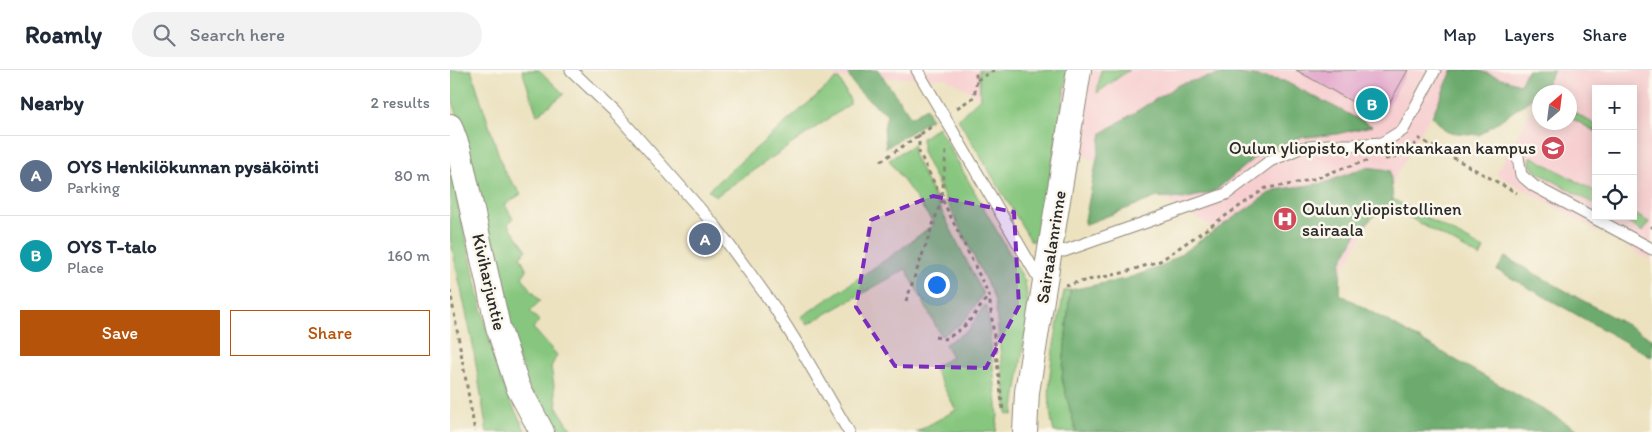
<!DOCTYPE html>
<meta charset="utf-8">
<style>
body{margin:0;font-family:Itim,sans-serif;background:#f2f2f3;color:#1f2937}
.controls{position:absolute;right:15px;top:15px;display:grid;overflow:hidden;border-radius:0px;box-shadow:0 2px 12px #0003}
.controls button{width:45px;height:45px;display:grid;place-items:center;padding:0;border:0;border-bottom:1px solid #e0e1e3;background:#fff;color:#1f2937;font:25px sans-serif}
.compass{position:absolute;left:1082px;top:15px;width:45px;height:45px;border-radius:50%;background:#fff;box-shadow:0 2px 12px #0003;rotate:28deg}
.you{position:absolute;left:486px;top:214px;width:18px;height:18px;margin:-12px;border:4px solid #fff;border-radius:50%;background:#1a73e8;box-shadow:0 0 0 8px #1a73e833}
.badge{display:grid;place-items:center;width:32px;height:32px;border-radius:50%;background:#b45309;color:#fff;font-size:16px;font-weight:700}
.pin{position:absolute;translate:-50% -50%;border:2px solid #fff;box-shadow:0 1px 5px #0006}
.list{margin:0;padding:0;list-style:none}
h2{display:flex;justify-content:space-between;align-items:center;height:65px;margin:0;padding:0 20px;font-size:21px}
h2 small{font-size:16px;font-weight:400;color:#747a83}
.list li{display:grid;grid-template-columns:32px 1fr auto;gap:15px;align-items:center;box-sizing:border-box;height:80px;padding:0 20px;border-top:1px solid #e0e1e3}
.list b{display:block;font-size:19px;white-space:nowrap}
.list p{margin:0;font-size:16px;white-space:nowrap;color:#747a83}
.list em{font-size:16px;font-style:normal;color:#747a83}
.actions{display:flex;gap:10px;padding:15px 20px}
.actions a{flex:1;padding:11px 0;border:1px solid #b45309;border-radius:0px;text-align:center;font-size:18px;color:#b45309}
.actions .main{background:#b45309;color:#fff}
.icon{flex:none;width:28px;height:28px;fill:none;stroke:currentColor;stroke-width:2;stroke-linecap:round;stroke-linejoin:round}
.map{position:relative;flex:none;width:1202px;height:362px;overflow:hidden}
header{display:flex;align-items:center;gap:30px;box-sizing:border-box;height:70px;padding:0 25px;background:#fff;border-bottom:1px solid #e0e1e3}
header strong{font-size:24px}
nav{display:flex;gap:28px;margin-inline-start:auto;font-size:18px}
.search{width:350px;height:45px;background:#f2f2f3;display:flex;align-items:center;gap:12px;box-sizing:border-box;padding:0 18px;border-radius:28px;color:#747a83;font-size:19px}
main{display:flex}
aside{flex:1;background:#fff}
.map>svg:first-child{display:block}
.built{fill:#f7cfd0;fill-rule:evenodd}
.green{fill:#86c67e;stroke:#587854}
.forest{fill:#6cab6d;stroke:#4c6b4c}
.building{fill:#e4abcd}
.lines{fill:none;stroke-linecap:round;stroke-linejoin:round}
.service-casing{stroke:#8c8676;stroke-width:13}
.minor-casing{stroke:#8c8676;stroke-width:26}
.path{stroke:#8c8676;stroke-width:3;stroke-dasharray:4 4;stroke-linecap:butt}
.service{stroke:#fff;stroke-width:11}
.minor{stroke:#fff;stroke-width:24}
.marked{fill:#7b2cbf;fill-opacity:0.2;stroke:#7b2cbf;stroke-width:4;stroke-dasharray:10 6;stroke-linejoin:round}
.labels{text-anchor:middle;stroke-width:5;stroke-linejoin:round;paint-order:stroke}
.poi-label{font-size:18px;fill:#2b2b2b;stroke:#fbf7ec;text-anchor:end}
.street-label{font-size:18px;fill:#2b2b2b;stroke:#fbf7ec}
</style>
<header>
<strong>Roamly</strong>
<div class="search"><svg class="icon" aria-label="search" viewBox="0 0 24 24"><circle cx="10" cy="10" r="6"/><path d="M15 15l6 6"/></svg>Search here</div>
<nav><a>Map</a><a>Layers</a><a>Share</a></nav>
</header>
<main>
<aside>
<h2>Nearby<small>2 results</small></h2>
<ul class="list">
<li><span class="badge" style="background:#5c6f8a">A</span><div><b>OYS Henkilökunnan pysäköinti</b><p>Parking</p></div><em>80 m</em></li>
<li><span class="badge" style="background:#0f9aa8">B</span><div><b>OYS T-talo</b><p>Place</p></div><em>160 m</em></li>
</ul>
<div class="actions"><a class="main">Save</a><a>Share</a></div>
</aside>
<div class="map">
<svg width="1202" height="362" viewBox="0 0 1202 362">
<rect width="100%" height="100%" fill="#fbf7ec"/>
<filter id="ink" filterUnits="userSpaceOnUse"><feTurbulence type="fractalNoise" baseFrequency=".02" numOctaves="2"/><feDisplacementMap in="SourceGraphic" scale="10" xChannelSelector="R" yChannelSelector="G"/><feConvolveMatrix kernelMatrix="1 2 1 2 8 2 1 2 1" color-interpolation-filters="sRGB"/></filter>
<filter id="wash" filterUnits="userSpaceOnUse"><feTurbulence type="fractalNoise" baseFrequency=".0096" numOctaves="4" result="noise"/><feDisplacementMap in="SourceGraphic" scale="20" xChannelSelector="R" yChannelSelector="G"/><feGaussianBlur stdDeviation="1.12" result="paint"/><feColorMatrix in="noise" values="0 0 0 0 0 0 0 0 0 0 0 0 0 0 0 0 0 1.4 0 .05"/><feComposite in="paint" operator="in"/></filter>
<g filter="url(#wash)">
<rect width="100%" height="100%" fill="#ece2c0"/>
<!-- built -->
<g class="built">
<polygon points="382,0 1006,0 880,223 496,8 386,8"/>
<path d="M1021 0H1202V191L1046 104 1084 36ZM1146 19H1183V146H1146ZM1090 22H1120V52H1090Z"/>
</g>
<!-- green -->
<g class="green">
<polygon points="0,0 21,0 54,101 71,124 55,135 63,149 58,154 77,180 70,186 77,200 72,207 90,231 80,241 89,251 83,258 107,285 101,297 108,339 123,362 103,362 77,315 59,258 18,77 0,23"/>
<polygon points="72,0 89,0 114,24 87,45"/>
<polygon points="529,0 618,0 589,171 581,171 508,49 530,28"/>
<polygon points="651,0 679,0 647,23"/>
<polygon points="386,9 389,9 400,30 400,34 266,126 258,120"/>
<polygon points="1120,40 1146,55 1146,62 1120,47"/>
<polygon points="488,57 575,211 579,240 563,345 557,344 545,232 542,223 472,82 472,68"/>
<path d="M464 74 463 84 533 224C519 245 515 254 491 266L456 199 358 254 351 247 447 182 484 154 439 90Z"/>
<polygon points="1081,86 1146,122 1146,135 1084,100 1080,93"/>
<polygon points="0,99 38,265 48,300 57,325 76,362 37,362 22,270 0,168"/>
<polygon points="943,129 1034,179 1030,187 939,136"/>
<polygon points="1183,143 1199,152 1193,162 1166,146 1183,146"/>
<path d="M620 220 612 309 626 362H604C592 316 606 267 614 221Z"/>
<polygon points="534,236 537,236 548,345 546,362 466,362 506,340 483,297 502,287 495,274 519,260"/>
</g>
<!-- forest -->
<g class="forest">
<path d="M397 0H428L461 47 476 38 481 49 436 78 434 58 437 44C421 31 402 20 397 0Z"/>
<polygon points="1009,0 1027,0 1070,14 1077,0 1104,0 1093,21 1029,65 997,62 982,46 1002,1"/>
<polygon points="779,2 834,11 922,56 887,64 848,68 805,87 764,122 734,129 707,127 634,155 652,63 730,14"/>
<polygon points="916,97 940,100 943,129 939,136 924,146 906,165 891,193 890,224 1132,362 626,362 612,309 620,220 675,209 713,196 824,120 874,113"/>
<polygon points="1055,187 1202,269 1202,287 1047,200"/>
</g>
<g id="blocks">
<!-- building -->
<polygon class="building" points="846,0 958,0 931,48"/>
</g>
</g>
<g filter="url(#ink)">
<use href="#blocks" fill-opacity="0" stroke="#8c8676" stroke-width="1"/>
<g class="lines">
<!-- service casing -->
<g class="service-casing">
<g id="service">
<polyline points="121,0 164,41 266,157 323,235 353,283 399,362"/>
<polyline points="467,0 592,214"/>
<polyline points="1068,87 1071,105 1084,116 1202,179"/>
<polyline points="601,179 614,181 776,124 820,91 850,78 878,75 902,75 932,73 953,60 985,0"/>
</g>
</g>
<!-- minor casing -->
<g class="minor-casing">
<g id="minor">
<polyline points="0,56 9,81 48,257 68,317 92,362"/>
<polyline points="575,362 577,322 629,0"/>
</g>
</g>
<!-- path -->
<g class="path">
<polyline points="527,10 545,0"/>
<polyline points="507,38 524,27 527,10 525,0"/>
<polyline points="469,64 469,82 539,225 553,341"/>
<polyline points="968,68 1067,123"/>
<path d="M935 89C952 88 959 81 970 69"/>
<polyline points="431,91 484,55"/>
<polyline points="1200,158 1202,156"/>
<polyline points="615,215 672,203 710,191 816,118 843,114 867,108 890,99 917,91"/>
<polyline points="0,220 25,362"/>
<polyline points="456,231 492,129 496,81"/>
<path d="M485 267 495 269C517 258 525 244 539 225"/>
</g>
<!-- service -->
<use href="#service" class="service"/>
<!-- minor -->
<use href="#minor" class="minor"/>
</g>
</g>
<!-- marked area -->
<path class="marked" d="M483 126 564 142 569 236 536 298 445 296 406 237 421 150Z"/>
<!-- icons -->
<defs>
<g id="university-disc" transform="scale(1.25)"><circle r="9.5" fill="#d1495b" stroke="#fbf7ec"/><path d="M0-5L7-2L0 1L-7-2ZM-4 1L0 2.5L4 1V4Q0 6-4 4Z" fill="#fff"/></g>
<g id="hospital-disc" transform="scale(1.25)"><circle r="9.5" fill="#d1495b" stroke="#fbf7ec"/><path d="M-5-5h3v3.5h4V-5h3V5h-3V1.5h-4V5h-3Z" fill="#fff"/></g>
</defs>
<g fill-rule="evenodd">
<use href="#university-disc" x="1103" y="78"/>
<use href="#hospital-disc" x="835" y="149"/>
</g>
<g class="labels">
<!-- poi labels -->
<g class="poi-label">
<text x="1086" y="84">Oulun yliopisto, Kontinkankaan kampus</text>
<text x="852" y="145" text-anchor="start">Oulun yliopistollinen<tspan x="852" dy="21">sairaala</tspan></text>
</g>
<!-- street labels -->
<g class="street-label">
<text transform="translate(601 177) rotate(-81)" y="6">Sairaalanrinne</text>
<text transform="translate(39 212) rotate(77)" y="6">Kiviharjuntie</text>
</g>
</g>
</svg>
<div class="controls">
<button>+</button>
<button>−</button>
<button><svg class="icon" aria-label="locate" viewBox="0 0 24 24"><circle cx="12" cy="12" r="6"/><path d="M12 2v4M12 18v4M2 12h4M18 12h4"/></svg></button>
</div>
<svg class="compass" viewBox="-18 -18 36 36"><path d="M0-13l5 13h-10z" fill="#e53935"/><path d="M0 13l5-13h-10z" fill="#747a83"/></svg>
<div class="you"></div>
<div class="pin badge" style="left:255px;top:169px;background:#5c6f8a">A</div>
<div class="pin badge" style="left:922px;top:34px;background:#0f9aa8">B</div>
</div>
</main>
